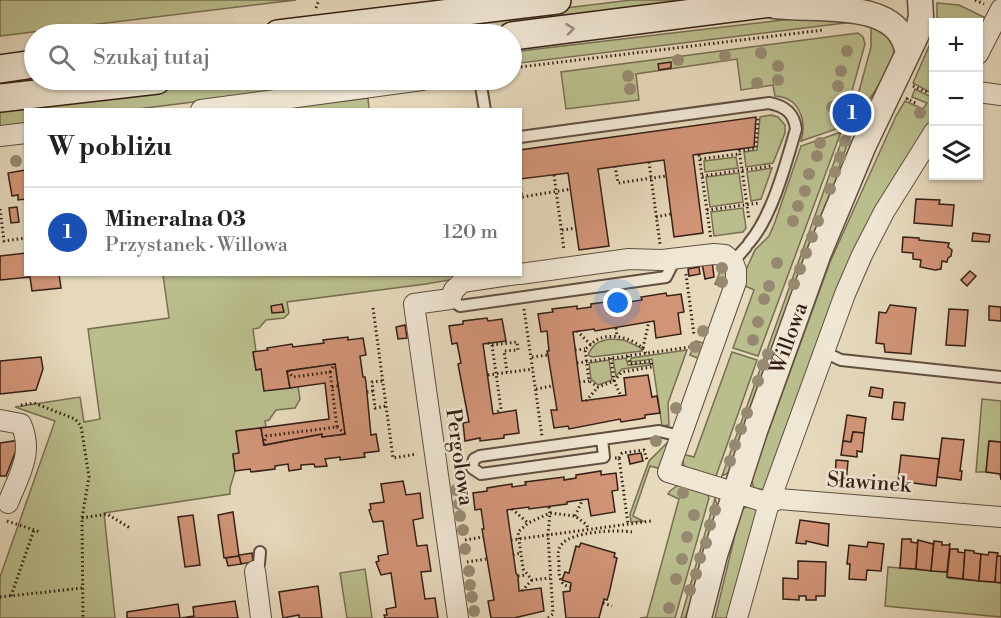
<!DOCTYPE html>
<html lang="pl">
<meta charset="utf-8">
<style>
body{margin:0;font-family:"Libre Bodoni",serif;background:#f2f2f2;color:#202124}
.controls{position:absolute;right:18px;top:18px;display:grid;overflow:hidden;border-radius:0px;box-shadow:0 2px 4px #0004}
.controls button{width:54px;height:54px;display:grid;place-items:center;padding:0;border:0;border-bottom:2px solid #e0e0e0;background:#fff;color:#202124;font:30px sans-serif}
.you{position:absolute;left:618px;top:303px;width:21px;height:21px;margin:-15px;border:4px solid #fff;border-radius:50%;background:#1a73e8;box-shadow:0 0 0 9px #1a73e833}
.badge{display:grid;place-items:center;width:39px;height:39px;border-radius:50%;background:#7c3aed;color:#fff;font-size:20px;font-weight:700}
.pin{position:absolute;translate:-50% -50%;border:3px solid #fff;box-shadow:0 2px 6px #0006}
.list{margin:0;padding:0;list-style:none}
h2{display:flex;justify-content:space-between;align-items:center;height:78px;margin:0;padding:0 24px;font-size:26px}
h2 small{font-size:20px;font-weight:400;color:#757577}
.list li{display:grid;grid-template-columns:39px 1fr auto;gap:18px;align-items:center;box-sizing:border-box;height:90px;padding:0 24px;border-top:2px solid #e0e0e0}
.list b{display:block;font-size:22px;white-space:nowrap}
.list p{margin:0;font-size:20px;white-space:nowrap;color:#757577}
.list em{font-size:20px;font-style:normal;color:#757577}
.icon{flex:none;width:33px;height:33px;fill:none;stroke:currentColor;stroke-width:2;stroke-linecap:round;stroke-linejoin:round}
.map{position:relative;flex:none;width:1001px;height:618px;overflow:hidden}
.search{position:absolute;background:#fff;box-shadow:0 2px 4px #0004;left:24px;top:24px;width:498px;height:66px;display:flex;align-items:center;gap:15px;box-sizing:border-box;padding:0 21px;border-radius:33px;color:#757577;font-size:22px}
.panel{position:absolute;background:#fff;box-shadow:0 2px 4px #0004;left:24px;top:108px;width:498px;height:168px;border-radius:0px}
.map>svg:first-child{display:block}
.green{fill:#babe8d;stroke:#786e52;stroke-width:1.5}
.building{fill:#d19477;stroke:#351f16;stroke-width:1.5}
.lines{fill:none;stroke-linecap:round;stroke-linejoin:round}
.service-casing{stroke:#614e40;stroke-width:14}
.minor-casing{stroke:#614e40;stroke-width:22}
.tertiary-casing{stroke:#614e40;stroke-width:27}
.secondary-casing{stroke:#351f16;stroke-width:30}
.path{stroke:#351f16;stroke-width:3;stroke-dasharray:1.5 3;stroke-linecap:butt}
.service{stroke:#efe6d3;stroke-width:10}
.minor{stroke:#efe6d3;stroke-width:20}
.tertiary{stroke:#efe6d3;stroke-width:24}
.secondary{stroke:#efe6d3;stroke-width:27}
.tree{fill:#978971}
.oneway{stroke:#9b8c7e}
.labels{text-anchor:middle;stroke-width:5;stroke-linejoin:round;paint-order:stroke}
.street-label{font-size:21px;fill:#351f16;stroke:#efe6d3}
</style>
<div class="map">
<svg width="1001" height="618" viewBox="0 0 1001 618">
<rect width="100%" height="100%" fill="#e6d9bc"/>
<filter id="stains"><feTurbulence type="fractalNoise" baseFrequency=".00333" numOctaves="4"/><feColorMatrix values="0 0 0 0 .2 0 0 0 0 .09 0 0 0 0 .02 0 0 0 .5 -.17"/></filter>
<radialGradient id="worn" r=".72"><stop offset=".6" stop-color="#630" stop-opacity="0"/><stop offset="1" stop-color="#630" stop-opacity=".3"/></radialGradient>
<!-- green -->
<g class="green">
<polygon points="0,0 296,0 0,36"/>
<polygon points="631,0 728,0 444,34 351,34"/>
<polygon points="937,3 959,5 990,20 979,39 978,22 937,22"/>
<polygon points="808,17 861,21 512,64 512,52"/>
<path d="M879 24 895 47C891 70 876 89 863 109L855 106 871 47V28Z"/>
<path d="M858 33 863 37 865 44 842 127 801 141C807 120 799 97 775 96L773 85 741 90 737 59 636 74 639 100 566 109 561 72Z"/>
<polygon points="933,37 933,94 913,83"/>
<path d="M238 80H369L292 89 294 82C284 78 279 83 274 92L137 109 26 110 25 125 0 128V108Z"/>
<polygon points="915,89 933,98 933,118 890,187 765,490 754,488 751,479 830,262 896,116 905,101 923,109 927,103 912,97"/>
<polygon points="368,98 369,109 272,110"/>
<polygon points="771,115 778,117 785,125 785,133 773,163 746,167 744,152 757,150 760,117"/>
<polygon points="841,132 758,356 733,348 754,290 743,285 745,272 755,250 769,236 775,222 801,146"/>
<polygon points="843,137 850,137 840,164 838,176 732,467 728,473 722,476"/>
<polygon points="736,157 738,168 705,172 704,161"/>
<polygon points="772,168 761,199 751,201 747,172"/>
<polygon points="739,173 743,202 710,207 706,177"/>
<polygon points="743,208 746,228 743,232 714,236 711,212"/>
<polygon points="718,261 728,263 726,288 715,284 720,272"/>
<polygon points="163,275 473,276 426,284 287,302 289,313 284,318 266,320 259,328 253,329 256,352 253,353 256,370 261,369 298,386 300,399 295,408 276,410 269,420 265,421 266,427 236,431 239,453 233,454 235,471 230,488 230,494 104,513 115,618 0,618 0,577 55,421 15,407 80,397 84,422 100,419 88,329 169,318"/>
<path d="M610 339 624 340 641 348 642 351 592 357 588 355C593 344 598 341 610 339Z"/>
<polygon points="696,341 706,344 700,359 690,355"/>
<polygon points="687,350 668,403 669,425 662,426 652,359 631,362 631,358"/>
<polygon points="732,352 757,360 716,476 714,478 684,467 682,454 694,457"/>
<polygon points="626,358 628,365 650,363 650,365 622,369 616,376 613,360"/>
<polygon points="609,360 612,380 598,385 591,379 589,363"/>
<polygon points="982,399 1001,401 1001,442 989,441 986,472 976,472"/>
<polygon points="667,443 669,446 661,469 650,466 633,516 643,521 631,522 630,514 649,461"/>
<polygon points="678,485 707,493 709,498 675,618 640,618 647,617 679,499 668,494 670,491"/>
<polygon points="715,498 719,511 700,575 685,618 681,618"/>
<polygon points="746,507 755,508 758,512 729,618 715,618 741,510"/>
<polygon points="888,567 947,572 948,578 1001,583 1001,617 885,606"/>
<polygon points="365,569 372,618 347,618 340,573"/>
</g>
<!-- building -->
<g class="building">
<polygon points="671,62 671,68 659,70 658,64"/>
<polygon points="756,117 754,147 693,155 703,233 674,237 664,160 598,169 609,246 579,250 568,173 520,179 520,150"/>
<polygon points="26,170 26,199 18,200 18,195 12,196 8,173"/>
<polygon points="916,199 940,200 939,204 954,205 952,226 914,223"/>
<polygon points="17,207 19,222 11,223 9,208"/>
<polygon points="973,233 990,235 989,242 972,241"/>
<polygon points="903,237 919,238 919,240 949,243 948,247 952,250 951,256 948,258 947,262 942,261 941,269 935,270 920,267 921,260 913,259 913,253 902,252"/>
<polygon points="26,253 26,274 59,274 61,288 32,291 30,277 0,280 0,256"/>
<polygon points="712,261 714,277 705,279 702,263"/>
<polygon points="699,267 700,274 689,276 688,269"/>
<polygon points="970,271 976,276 967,286 961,280"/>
<polygon points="666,293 667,296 681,294 684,312 678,313 681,334 656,338 654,321 595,331 594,329 573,332 582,401 626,395 624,378 648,375 652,397 657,396 660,413 645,415 645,418 621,422 620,419 569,429 568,426 554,428 551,410 557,410 548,355 547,351 549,351 547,331 541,332 538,314 553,312 552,309 577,306 577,309 591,307 591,304 628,299 629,302 642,300 641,297"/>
<polygon points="282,304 284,312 272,313 271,306"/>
<polygon points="890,305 916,308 911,354 885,352 884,344 876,343 879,312 886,313"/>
<polygon points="989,306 1001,307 1001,321 989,320"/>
<polygon points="949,309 968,310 965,346 946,345"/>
<polygon points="487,318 488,321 502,319 506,341 483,344 493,414 516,410 519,433 504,435 504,438 480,441 480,438 465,441 463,423 469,422 458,364 461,363 457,343 452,344 449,326 463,324 463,321"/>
<polygon points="405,325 407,338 398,339 396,327"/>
<polygon points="348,337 348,340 363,338 366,355 360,356 363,377 365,377 366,383 371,435 376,434 379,451 364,453 365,457 340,460 340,457 325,459 327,466 315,467 314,464 301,465 301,469 289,471 288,464 275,466 275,469 251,472 250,469 235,471 233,454 239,453 236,431 261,428 264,445 322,434 322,437 345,434 335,364 287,371 290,388 264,391 261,369 256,370 253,352 268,350 267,348 292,344 293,347 324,343 323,340"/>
<polygon points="41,357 43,369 36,390 0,394 0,361"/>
<polygon points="335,364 345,434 322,437 322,434 264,445 261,428 329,419 325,383 290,388 287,371"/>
<polygon points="871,387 883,389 882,398 869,396"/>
<polygon points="894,402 905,403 903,420 892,419"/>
<polygon points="847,415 866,418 864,433 853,432 851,442 843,441"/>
<polygon points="853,432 864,433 862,452 857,451 857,457 841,455 843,441 851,442"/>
<polygon points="942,438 964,440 960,471 962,471 961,480 937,477"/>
<polygon points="20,440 6,476 0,476 0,443"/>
<polygon points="989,441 1001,442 1001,480 1000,474 986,472"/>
<polygon points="641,453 643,461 630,464 628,455"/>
<polygon points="901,455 939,459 936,486 898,481"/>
<polygon points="836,460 848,461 846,483 835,482"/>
<polygon points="601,471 601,475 616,473 618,490 612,491 615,512 591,516 588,499 567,502 567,504 529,509 529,507 507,510 516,573 518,576 519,591 541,588 544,611 514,618 491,618 488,601 494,600 482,529 484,529 481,509 475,510 473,493 487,491 487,488 512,484 512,487 526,485 525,482 564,477 564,480 576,478 576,475"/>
<polygon points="403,481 406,495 420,493 423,518 413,520 417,546 427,545 431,571 421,572 425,599 435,598 438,618 385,618 384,615 387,615 386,609 396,607 391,573 381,575 376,562 379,561 378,556 388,554 383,521 373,522 369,510 371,509 370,504 384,502 381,484"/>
<polygon points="233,512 239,556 224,558 218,515"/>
<polygon points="193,515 200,565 185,567 178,517"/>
<polygon points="800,520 829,524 828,546 806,541 806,544 796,543"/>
<polygon points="902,539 911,539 911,542 917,543 918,540 916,569 900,568"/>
<polygon points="918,540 933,544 934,541 931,571 916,569"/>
<polygon points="934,541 942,542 942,545 949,545 950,543 947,572 931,571"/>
<polygon points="868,542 884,544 881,571 867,570 866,580 849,579 850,564 847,564 849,545 867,547"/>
<polygon points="581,543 615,553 614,557 617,558 609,594 607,600 604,599 599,618 566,618 563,592 570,591 571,583 562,580 565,572 569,573 576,546 579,547"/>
<polygon points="950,549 958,549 958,552 965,553 965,550 963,579 947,577"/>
<polygon points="965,550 974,551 974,553 981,554 979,581 963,579"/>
<polygon points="989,552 998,553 995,582 979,581 981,554 988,555"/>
<polygon points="252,553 253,562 241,564 239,555"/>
<polygon points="239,556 241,564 228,566 226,558"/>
<polygon points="997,556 1001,556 1001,583 995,582"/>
<polygon points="798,561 826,562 825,596 816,596 816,600 806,600 806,596 799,596 799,600 783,599 783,578 798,579"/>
<polygon points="318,586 322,618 299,618 299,615 283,618 279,592"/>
<polygon points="235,601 238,618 181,618 194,616 193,607"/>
<polygon points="178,604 180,618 127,618 127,612"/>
</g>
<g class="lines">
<!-- service casing -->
<g class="service-casing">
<g id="service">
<polyline points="480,80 485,110"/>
<path d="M520 137 769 103C785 106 794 113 796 129 786 163 772 217 749 243"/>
<polyline points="733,262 746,247"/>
<polyline points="450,299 460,306 666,277 675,259"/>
<polyline points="824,352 841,360 1001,377"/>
<polyline points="602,439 604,457 481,474 472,468 474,459 480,456 659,431 680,436"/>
<polyline points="255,571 259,564 260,552"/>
</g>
</g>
<!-- minor casing -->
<g class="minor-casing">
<g id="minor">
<polyline points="978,54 1001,9"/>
<polyline points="978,92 1001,95"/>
<polyline points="201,110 422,80"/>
<polyline points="0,136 26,133"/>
<polyline points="520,274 629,259 662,260 714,254 725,255 733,262 736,270 736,282 668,472 769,503 779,499 1001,517"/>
<path d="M0 420 21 424C34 453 19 475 8 503"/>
<polyline points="255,571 261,618"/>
<polyline points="458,618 414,304 450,299 454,290 462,282 517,274"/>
<polyline points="737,618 769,503 845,294 862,255 884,212 934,132"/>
</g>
</g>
<!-- tertiary casing -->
<g class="tertiary-casing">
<g id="tertiary">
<path d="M775 6C820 11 894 0 906 46"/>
<path id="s1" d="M699 618 715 555 755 431 819 253 864 145 917 34 921 16 920 0"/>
</g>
</g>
<!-- secondary casing -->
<g class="secondary-casing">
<g id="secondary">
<polyline points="278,34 557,0"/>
<polyline points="512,36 795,0"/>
<polyline points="0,69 34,64"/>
<polyline points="0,98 157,80"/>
</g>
</g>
<!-- path -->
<g class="path">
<polyline points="975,0 984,4"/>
<polyline points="316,8 319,0"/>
<polyline points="512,68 823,30"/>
<polyline points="913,86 934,95"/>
<polyline points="908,98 907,99 918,104"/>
<polyline points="739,149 749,219"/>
<polyline points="739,151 756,148 758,117"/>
<polyline points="699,155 711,239"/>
<polyline points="700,159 739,154"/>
<polyline points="649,162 660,244"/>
<polyline points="615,166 618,183 666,176"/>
<polyline points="554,175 564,250"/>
<polyline points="702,176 771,166"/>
<polyline points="520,184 522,197 571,189"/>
<polyline points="0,209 4,241 26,238"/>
<polyline points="707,210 759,203"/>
<polyline points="656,217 671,214"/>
<polyline points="562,230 576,228"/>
<polyline points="686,274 694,335"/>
<polyline points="373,308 393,458 417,454"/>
<polyline points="524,309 542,436"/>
<polyline points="616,328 617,337"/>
<polyline points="577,331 591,345"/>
<polyline points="488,343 492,345 501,409 496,413"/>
<polyline points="492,345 517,342 518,350 504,351 507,372"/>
<polyline points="643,348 649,321"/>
<polyline points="575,350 585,349"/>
<path d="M628 356 630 364 651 361 652 367 622 372 614 381 598 387 589 381 585 349C590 346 594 340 601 338 615 333 639 340 646 353"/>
<polyline points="532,357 548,355"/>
<polyline points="611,358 614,381 621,396"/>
<polyline points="577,363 690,347"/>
<polyline points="330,372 335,364"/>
<polyline points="488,375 533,369"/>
<polyline points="382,381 372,382 375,408 386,406"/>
<polyline points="579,382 589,381"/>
<polyline points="332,387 338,386"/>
<polyline points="536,389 552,386"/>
<polyline points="367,392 373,391"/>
<polyline points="586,401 598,387"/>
<polyline points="21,405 34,403 75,419 81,426 89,477 82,518 83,618"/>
<polyline points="337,427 345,434"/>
<polyline points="264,445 266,436 337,427 330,372 293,377 287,371"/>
<polyline points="615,458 619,458 628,524"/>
<polyline points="619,458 622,453 644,450 647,460"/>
<polyline points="549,507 550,513 528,523 518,532 523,569 532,580 550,578"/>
<polyline points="512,509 528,523"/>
<polyline points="575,516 583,499"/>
<polyline points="82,518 107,514 130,528"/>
<polyline points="7,521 40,532"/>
<polyline points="465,540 483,537"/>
<polyline points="511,540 651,521"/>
<polyline points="513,555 521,553"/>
<polyline points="467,562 486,559"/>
<polyline points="518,576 527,575"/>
<path d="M571 587 564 585C558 578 559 571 559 562 558 555 557 550 562 544 571 532 617 529 632 532"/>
<polyline points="522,591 532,580"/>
<polyline points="11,596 34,530"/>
<polyline points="0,597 83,588"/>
<polyline points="603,603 612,606"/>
<polyline points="548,618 553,614 548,535 550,513 575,516 587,525 588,530"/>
</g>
<!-- service -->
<use href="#service" class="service"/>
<!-- minor -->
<use href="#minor" class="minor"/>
<!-- tertiary -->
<use href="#tertiary" class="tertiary"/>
<!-- secondary -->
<use href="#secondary" class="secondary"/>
</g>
<!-- trees -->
<g class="tree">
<circle cx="847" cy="51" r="6"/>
<circle cx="761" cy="53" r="6"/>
<circle cx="725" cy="56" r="6"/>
<circle cx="678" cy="60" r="6"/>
<circle cx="778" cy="66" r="6"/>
<circle cx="841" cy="71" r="6"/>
<circle cx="628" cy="76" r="6"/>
<circle cx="778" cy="80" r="6"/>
<circle cx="757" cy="83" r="6"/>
<circle cx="838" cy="86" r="6"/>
<circle cx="630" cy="89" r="6"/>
<circle cx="832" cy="107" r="6"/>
<circle cx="920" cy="113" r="6"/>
<circle cx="845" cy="141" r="6"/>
<circle cx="820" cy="143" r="6"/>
<circle cx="817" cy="156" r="6"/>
<circle cx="840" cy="157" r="6"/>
<circle cx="16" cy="161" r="6"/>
<circle cx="835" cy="172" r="6"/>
<circle cx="809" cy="174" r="6"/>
<circle cx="830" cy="189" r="6"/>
<circle cx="805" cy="191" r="6"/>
<circle cx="798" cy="206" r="6"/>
<circle cx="793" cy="221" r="6"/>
<circle cx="818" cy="221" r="6"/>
<circle cx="812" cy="237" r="6"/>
<circle cx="806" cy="253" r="6"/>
<circle cx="777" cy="263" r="6"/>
<circle cx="722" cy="268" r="6"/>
<circle cx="800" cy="269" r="6"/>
<circle cx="722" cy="282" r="6"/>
<circle cx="794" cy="284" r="6"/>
<circle cx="769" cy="286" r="6"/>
<circle cx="764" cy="299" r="6"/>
<circle cx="758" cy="322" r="6"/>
<circle cx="703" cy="331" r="6"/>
<circle cx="753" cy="340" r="6"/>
<circle cx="695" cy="347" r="6"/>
<circle cx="768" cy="354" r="6"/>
<circle cx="763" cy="365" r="6"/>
<circle cx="758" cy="381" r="6"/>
<circle cx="676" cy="408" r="6"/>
<circle cx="747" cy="413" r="6"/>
<circle cx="741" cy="429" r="6"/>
<circle cx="656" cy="441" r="6"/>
<circle cx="735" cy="445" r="6"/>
<circle cx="730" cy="461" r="6"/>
<circle cx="456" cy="490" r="6"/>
<circle cx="683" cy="493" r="6"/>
<circle cx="459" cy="504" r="6"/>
<circle cx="715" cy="510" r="6"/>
<circle cx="694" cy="515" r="6"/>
<circle cx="460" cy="516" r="6"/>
<circle cx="710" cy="525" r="6"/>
<circle cx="463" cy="530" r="6"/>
<circle cx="687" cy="537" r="6"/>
<circle cx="706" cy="543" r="6"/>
<circle cx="465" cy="549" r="6"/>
<circle cx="700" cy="558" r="6"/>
<circle cx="682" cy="559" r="6"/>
<circle cx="469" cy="571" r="6"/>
<circle cx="696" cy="574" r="6"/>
<circle cx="676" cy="579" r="6"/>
<circle cx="470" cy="585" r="6"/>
<circle cx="690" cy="590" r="6"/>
<circle cx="472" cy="597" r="6"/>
<circle cx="669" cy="608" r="6"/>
<circle cx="474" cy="611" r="6"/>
</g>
<!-- one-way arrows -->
<defs><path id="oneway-chevron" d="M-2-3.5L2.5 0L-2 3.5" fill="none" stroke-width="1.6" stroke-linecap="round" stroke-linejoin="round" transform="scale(1.5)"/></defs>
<use class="oneway" href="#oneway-chevron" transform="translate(570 29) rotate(-7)"/>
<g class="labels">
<!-- street labels -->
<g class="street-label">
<text dy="7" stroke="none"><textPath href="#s1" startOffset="294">Willowa</textPath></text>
<text transform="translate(460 457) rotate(82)" y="7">Pergolowa</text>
<text transform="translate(869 482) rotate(4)" y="7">Sławinek</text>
</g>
</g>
<rect width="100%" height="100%" filter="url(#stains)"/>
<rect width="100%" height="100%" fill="url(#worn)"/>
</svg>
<div class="controls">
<button>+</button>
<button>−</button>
<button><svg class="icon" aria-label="layers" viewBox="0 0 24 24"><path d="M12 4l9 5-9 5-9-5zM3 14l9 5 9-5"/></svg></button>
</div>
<div class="you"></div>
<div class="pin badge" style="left:852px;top:113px;background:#1a4fb4">1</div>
<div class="search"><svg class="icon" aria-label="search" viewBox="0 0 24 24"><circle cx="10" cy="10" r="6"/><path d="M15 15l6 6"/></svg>Szukaj tutaj</div>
<section class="panel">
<h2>W pobliżu<small></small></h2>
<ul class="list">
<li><span class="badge" style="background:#1a4fb4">1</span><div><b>Mineralna 03</b><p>Przystanek · Willowa</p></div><em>120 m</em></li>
</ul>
</section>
</div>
